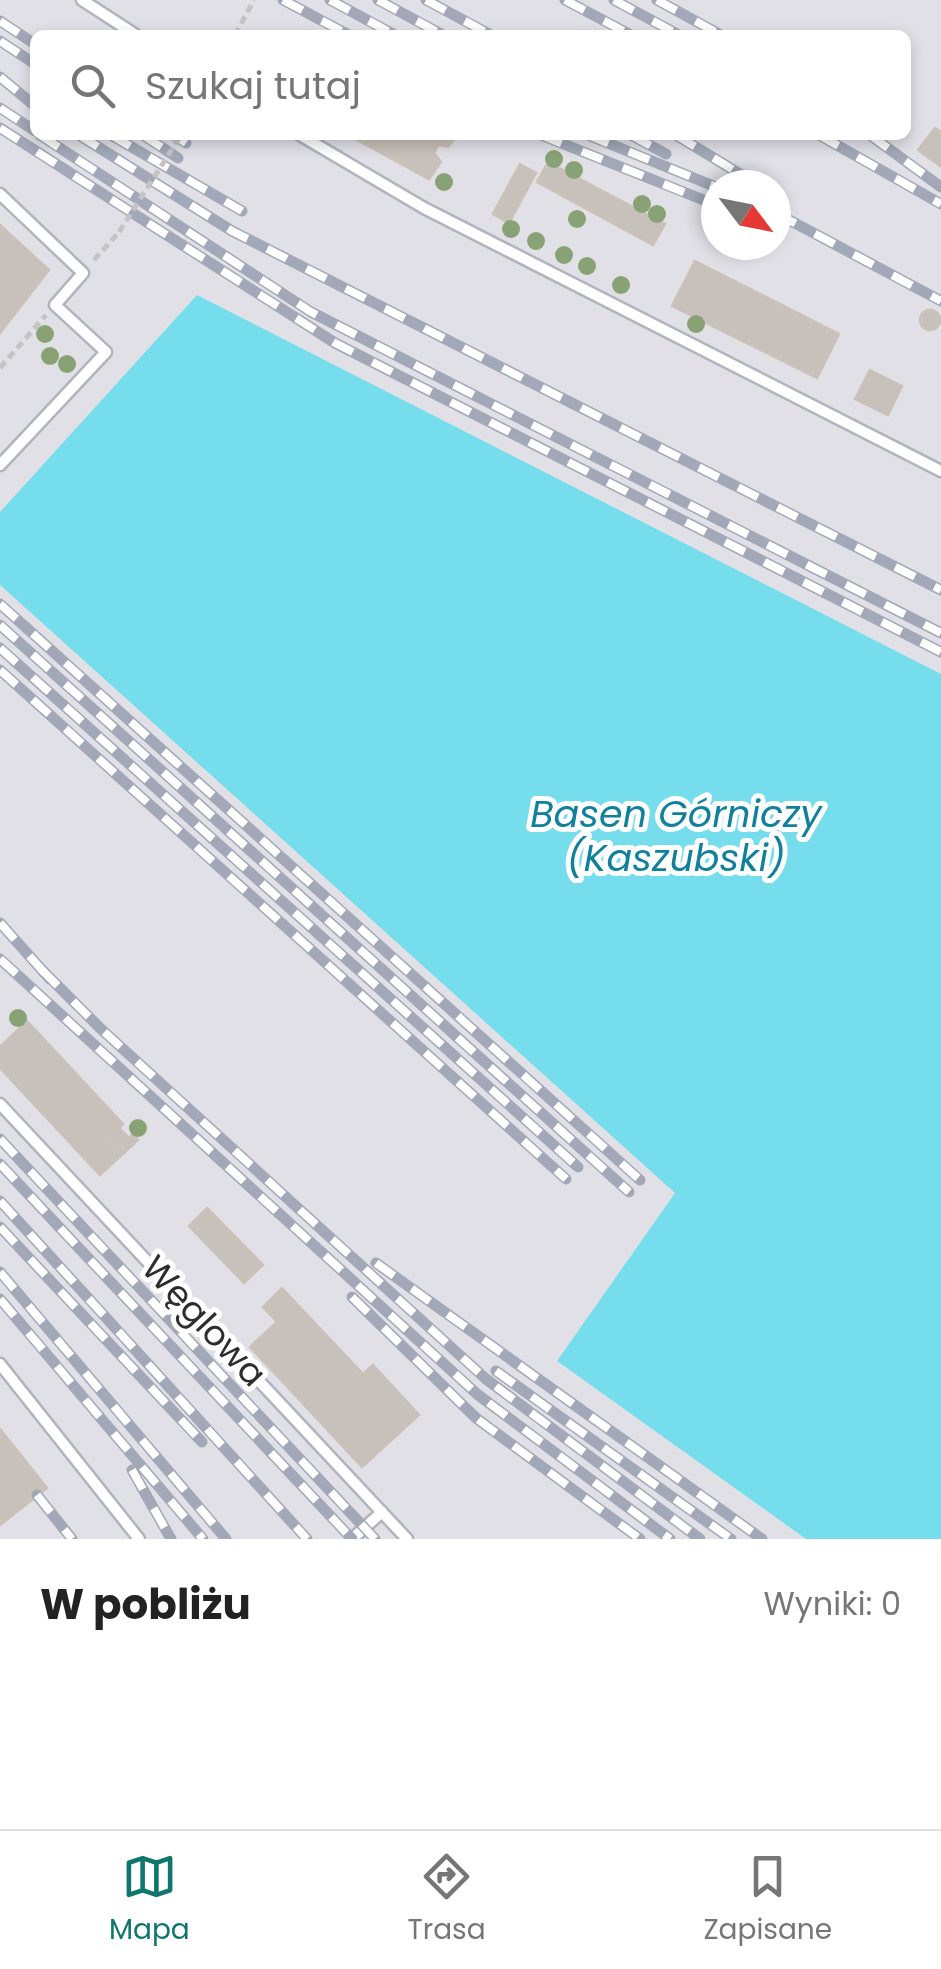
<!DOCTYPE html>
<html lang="pl">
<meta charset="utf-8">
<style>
body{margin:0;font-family:Poppins,sans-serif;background:#f2f2f2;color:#222}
.compass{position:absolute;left:701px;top:170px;width:90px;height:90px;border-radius:50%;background:#fff;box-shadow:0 5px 15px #0003;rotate:122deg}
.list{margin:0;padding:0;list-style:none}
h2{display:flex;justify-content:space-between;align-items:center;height:130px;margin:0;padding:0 40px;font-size:42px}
h2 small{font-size:32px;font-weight:400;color:#767676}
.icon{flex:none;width:55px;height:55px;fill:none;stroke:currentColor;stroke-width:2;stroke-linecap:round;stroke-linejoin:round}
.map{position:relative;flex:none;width:941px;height:1539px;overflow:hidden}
.search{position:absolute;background:#fff;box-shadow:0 5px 15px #0003;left:30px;right:30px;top:30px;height:110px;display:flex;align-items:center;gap:25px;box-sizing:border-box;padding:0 35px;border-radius:15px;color:#767676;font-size:38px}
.sheet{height:290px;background:#fff}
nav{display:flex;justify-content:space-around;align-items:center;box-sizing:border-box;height:140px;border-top:2px solid #e0e0e0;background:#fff;font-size:28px;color:#767676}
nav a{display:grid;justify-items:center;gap:5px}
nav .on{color:#0f766e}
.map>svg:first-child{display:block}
.industrial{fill:#e1e0e7;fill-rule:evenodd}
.water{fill:#76dded}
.building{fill:#c7c1bb;stroke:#cac2b9;stroke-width:2.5}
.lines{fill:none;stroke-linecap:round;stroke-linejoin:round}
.lane-casing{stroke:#b0b4bd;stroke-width:15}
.path{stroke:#c4c4c4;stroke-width:5;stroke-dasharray:8 5;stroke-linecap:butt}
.lane{stroke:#fff;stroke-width:10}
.rail-casing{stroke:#a2a8b7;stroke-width:11}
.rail{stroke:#fff;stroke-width:8;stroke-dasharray:22;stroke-linecap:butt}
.path-bridge{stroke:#c4c4c4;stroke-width:5;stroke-dasharray:8 5;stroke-linecap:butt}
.tree{fill:#89a275}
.labels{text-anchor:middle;stroke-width:10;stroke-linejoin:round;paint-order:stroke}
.street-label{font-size:35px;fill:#2d2d2d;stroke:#fff}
.water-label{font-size:38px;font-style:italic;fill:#11809d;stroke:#fff}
</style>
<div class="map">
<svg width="941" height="1539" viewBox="0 0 941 1539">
<rect width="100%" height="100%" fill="#eee6e0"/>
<!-- industrial -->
<g class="industrial">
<path d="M0 0H941V674L197 295 0 512ZM35 35H906V135H35ZM716 185H776V245H716Z"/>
<polygon points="0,585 675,1193 557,1361 806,1539 0,1539"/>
</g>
<!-- water -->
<polygon class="water" points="197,295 941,674 941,1539 806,1539 557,1361 675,1193 0,585 0,512"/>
<!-- building -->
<g class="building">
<polygon points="935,128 941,132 940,166 918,150"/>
<polygon points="348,135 447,135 456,137 448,147 438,145 434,153 441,162 429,179"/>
<polygon points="548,162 665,224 653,245 537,182"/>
<polygon points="520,164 536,173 509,223 493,214"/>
<polygon points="0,225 49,270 0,333"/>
<polygon points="695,261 839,334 817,378 672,306"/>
<circle cx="930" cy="320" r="10"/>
<polygon points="870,370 902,386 888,415 855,399"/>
<polygon points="27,1021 123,1124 119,1128 129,1138 116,1150 107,1139 85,1159 0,1068 0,1047"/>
<polygon points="133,1134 138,1140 100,1175 85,1159 107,1139 116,1150"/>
<polygon points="207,1208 263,1265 244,1283 189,1226"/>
<polygon points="282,1288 363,1374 373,1365 419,1415 362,1467 250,1347 277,1322 263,1307"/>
<polygon points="0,1429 47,1488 0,1525"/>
</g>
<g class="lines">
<!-- lane casing -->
<g class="lane-casing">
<g id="lane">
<polyline points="82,0 136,35"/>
<polyline points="300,135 424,208 941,471"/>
<polyline points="0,194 83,273 55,305 106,352 0,465"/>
<polyline points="0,1104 407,1539"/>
<polyline points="0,1364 139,1539"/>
<polyline points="352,1539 382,1512"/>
</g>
</g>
<!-- path -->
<g class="path">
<polyline points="235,35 254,0"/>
<polyline points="94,260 119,232"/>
<polyline points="0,368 46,315"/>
</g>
<!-- lane -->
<use href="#lane" class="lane"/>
<!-- rail casing -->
<g class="rail-casing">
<g id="rail">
<polyline points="283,0 349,35"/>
<polyline points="330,0 395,35"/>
<polyline points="378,0 443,35"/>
<polyline points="426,0 491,35"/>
<polyline points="565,0 631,35"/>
<polyline points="614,0 679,35"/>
<polyline points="657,0 721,35"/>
<polyline points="0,21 35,44"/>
<polyline points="0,41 35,64"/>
<polyline points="0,77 35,106"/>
<polyline points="0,108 35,131"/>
<polyline points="0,128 335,343 941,652"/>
<polyline points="40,135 311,312 941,633"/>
<polyline points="79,135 232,231 941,590"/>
<polyline points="111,135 242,211"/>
<polyline points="143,135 178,158"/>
<polyline points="174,135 186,143"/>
<polyline points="541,135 716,205"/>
<polyline points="588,135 716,187"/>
<polyline points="631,135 666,154"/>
<polyline points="676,135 758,185"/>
<polyline points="819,135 941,204"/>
<polyline points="870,135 941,187"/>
<polyline points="776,213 941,301"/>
<polyline points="0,604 640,1180"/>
<polyline points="0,625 629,1192"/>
<polyline points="0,648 578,1167"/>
<polyline points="0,670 566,1179"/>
<polyline points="0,923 50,979"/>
<polyline points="0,959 477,1394 670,1539"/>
<polyline points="42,970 101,1029 486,1379 700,1539"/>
<polyline points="0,1139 375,1539"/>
<polyline points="0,1164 352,1539"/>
<polyline points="0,1201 307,1539"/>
<polyline points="0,1227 202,1442"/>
<polyline points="376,1263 762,1539"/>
<polyline points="0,1272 226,1539"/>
<polyline points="352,1297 476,1418 640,1539"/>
<polyline points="0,1299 203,1539"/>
<polyline points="496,1371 731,1539"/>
<polyline points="132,1470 171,1539"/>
<polyline points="37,1495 72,1539"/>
</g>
</g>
<!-- rail -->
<use href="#rail" class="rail"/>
<!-- path-bridge -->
<polyline class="path-bridge" points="119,232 181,135"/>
</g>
<!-- trees -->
<g class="tree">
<circle cx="554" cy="159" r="9"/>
<circle cx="574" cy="170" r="9"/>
<circle cx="444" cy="182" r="9"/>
<circle cx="642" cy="204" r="9"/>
<circle cx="657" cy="214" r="9"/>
<circle cx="577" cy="219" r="9"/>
<circle cx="511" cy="229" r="9"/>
<circle cx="536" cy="241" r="9"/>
<circle cx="564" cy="255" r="9"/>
<circle cx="587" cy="266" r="9"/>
<circle cx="621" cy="285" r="9"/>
<circle cx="696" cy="324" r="9"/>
<circle cx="45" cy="334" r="9"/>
<circle cx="50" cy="356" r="9"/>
<circle cx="67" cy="364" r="9"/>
<circle cx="18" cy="1018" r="9"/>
<circle cx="138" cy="1128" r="9"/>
</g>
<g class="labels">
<!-- street labels -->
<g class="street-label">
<text transform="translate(204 1321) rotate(47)" y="12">Węglowa</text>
</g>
<!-- water labels -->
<g class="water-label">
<text x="676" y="827">Basen Górniczy<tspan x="676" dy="44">(Kaszubski)</tspan></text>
</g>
</g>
</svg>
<svg class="compass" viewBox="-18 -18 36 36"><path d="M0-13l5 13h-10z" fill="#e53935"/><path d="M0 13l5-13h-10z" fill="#767676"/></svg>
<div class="search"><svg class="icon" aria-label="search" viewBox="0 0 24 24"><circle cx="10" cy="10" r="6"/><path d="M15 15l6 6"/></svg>Szukaj tutaj</div>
</div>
<section class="sheet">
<h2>W pobliżu<small>Wyniki: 0</small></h2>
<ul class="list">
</ul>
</section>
<nav>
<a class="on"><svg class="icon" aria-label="map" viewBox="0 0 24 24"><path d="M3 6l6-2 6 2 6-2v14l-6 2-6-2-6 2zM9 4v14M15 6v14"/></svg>Mapa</a>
<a><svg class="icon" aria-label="directions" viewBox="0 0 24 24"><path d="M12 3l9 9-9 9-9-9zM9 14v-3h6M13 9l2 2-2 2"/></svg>Trasa</a>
<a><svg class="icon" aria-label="saved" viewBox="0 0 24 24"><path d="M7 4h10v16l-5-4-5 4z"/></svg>Zapisane</a>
</nav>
